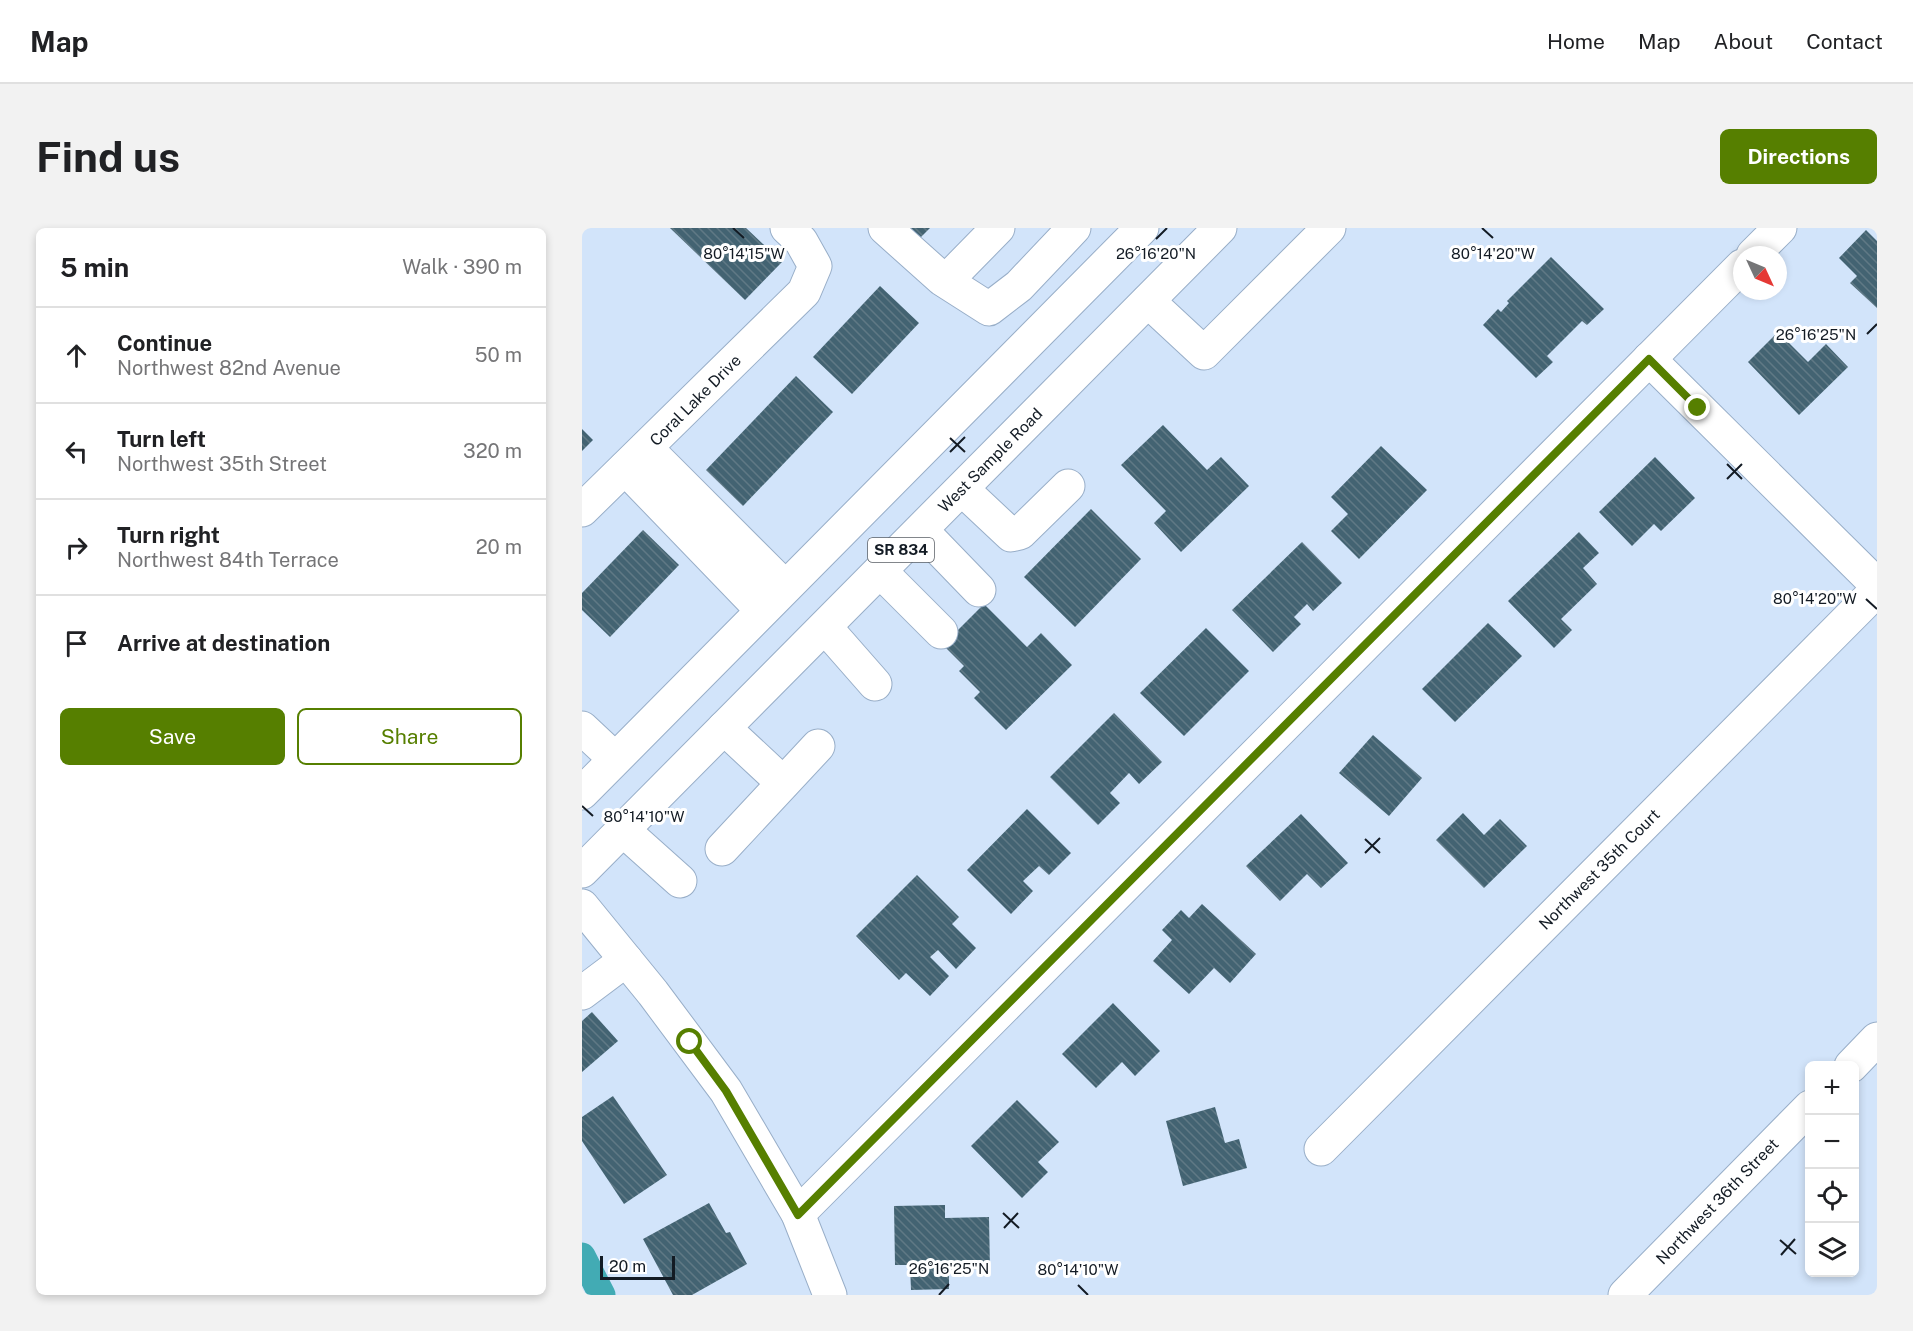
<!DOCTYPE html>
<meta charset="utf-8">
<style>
body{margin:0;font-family:"Public Sans",sans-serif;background:#f2f2f2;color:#202124}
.controls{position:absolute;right:18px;bottom:18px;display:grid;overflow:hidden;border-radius:9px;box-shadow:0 3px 9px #0003}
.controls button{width:54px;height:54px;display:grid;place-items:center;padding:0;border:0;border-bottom:2px solid #e0e0e0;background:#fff;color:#202124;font:30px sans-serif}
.compass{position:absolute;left:1151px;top:18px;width:54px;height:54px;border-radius:50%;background:#fff;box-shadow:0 3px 9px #0003;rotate:134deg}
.scale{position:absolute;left:18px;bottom:15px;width:75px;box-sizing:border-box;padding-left:6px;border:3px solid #131b24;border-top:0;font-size:16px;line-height:21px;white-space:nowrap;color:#131b24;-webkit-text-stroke:4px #fff;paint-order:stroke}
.stop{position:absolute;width:18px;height:18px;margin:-14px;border:4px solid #567f00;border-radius:50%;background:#fff}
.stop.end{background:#567f00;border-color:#fff;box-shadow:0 2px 6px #0008}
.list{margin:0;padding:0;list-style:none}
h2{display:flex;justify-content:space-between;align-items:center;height:78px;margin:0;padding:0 24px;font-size:26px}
h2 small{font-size:20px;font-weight:400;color:#757577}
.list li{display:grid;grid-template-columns:39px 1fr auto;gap:18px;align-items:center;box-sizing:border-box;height:96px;padding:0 24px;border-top:2px solid #e0e0e0}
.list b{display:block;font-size:22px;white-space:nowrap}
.list p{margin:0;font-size:20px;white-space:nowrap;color:#757577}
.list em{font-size:20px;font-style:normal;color:#757577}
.actions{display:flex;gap:12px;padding:18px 24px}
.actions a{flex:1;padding:14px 0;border:2px solid #567f00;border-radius:9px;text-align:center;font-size:21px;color:#567f00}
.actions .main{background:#567f00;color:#fff}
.icon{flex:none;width:33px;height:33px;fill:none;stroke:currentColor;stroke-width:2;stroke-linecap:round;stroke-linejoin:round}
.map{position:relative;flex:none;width:1295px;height:1067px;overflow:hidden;border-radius:9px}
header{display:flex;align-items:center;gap:36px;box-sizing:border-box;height:84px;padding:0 30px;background:#fff;border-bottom:2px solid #e0e0e0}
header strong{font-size:28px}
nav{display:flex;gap:33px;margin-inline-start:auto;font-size:21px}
.intro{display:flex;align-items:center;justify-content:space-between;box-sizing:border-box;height:144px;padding:0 36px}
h1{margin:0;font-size:42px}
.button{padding:15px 27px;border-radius:9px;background:#567f00;color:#fff;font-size:21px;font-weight:700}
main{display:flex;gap:36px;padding:0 36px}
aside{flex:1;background:#fff;border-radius:9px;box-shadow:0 3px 9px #0003}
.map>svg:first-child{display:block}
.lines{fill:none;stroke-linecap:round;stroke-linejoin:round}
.canal{stroke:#42abb4;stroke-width:27}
.building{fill:url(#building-back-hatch)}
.minor-casing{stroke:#98aec8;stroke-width:35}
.major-casing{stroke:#98aec8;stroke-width:35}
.minor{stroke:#fff;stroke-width:33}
.major{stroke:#fff;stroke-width:33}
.route{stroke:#567f00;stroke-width:8}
.ticks{fill:none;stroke:#131b24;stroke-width:2}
.labels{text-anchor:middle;stroke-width:6;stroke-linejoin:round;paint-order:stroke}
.shield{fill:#fff;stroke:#5a5f66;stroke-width:1.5}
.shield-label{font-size:15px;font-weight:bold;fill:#131b24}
.street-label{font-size:16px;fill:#131b24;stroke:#fff}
.ticks-label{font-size:15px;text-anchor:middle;fill:#131b24;stroke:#fff;stroke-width:6;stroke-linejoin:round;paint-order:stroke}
</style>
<header>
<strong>Map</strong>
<nav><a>Home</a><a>Map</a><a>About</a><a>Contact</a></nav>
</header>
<div class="intro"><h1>Find us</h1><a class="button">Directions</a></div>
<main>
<aside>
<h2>5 min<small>Walk · 390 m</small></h2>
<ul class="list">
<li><svg class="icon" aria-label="ahead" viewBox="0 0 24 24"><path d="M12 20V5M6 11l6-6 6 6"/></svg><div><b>Continue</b><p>Northwest 82nd Avenue</p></div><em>50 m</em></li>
<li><svg class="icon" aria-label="left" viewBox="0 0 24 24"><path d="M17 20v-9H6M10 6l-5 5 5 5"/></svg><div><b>Turn left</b><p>Northwest 35th Street</p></div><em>320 m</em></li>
<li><svg class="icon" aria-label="right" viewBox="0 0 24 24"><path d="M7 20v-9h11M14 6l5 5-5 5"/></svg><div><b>Turn right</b><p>Northwest 84th Terrace</p></div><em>20 m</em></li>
<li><svg class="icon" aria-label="arrive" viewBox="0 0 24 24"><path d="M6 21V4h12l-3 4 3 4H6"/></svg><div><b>Arrive at destination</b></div></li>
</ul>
<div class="actions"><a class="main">Save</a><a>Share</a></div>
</aside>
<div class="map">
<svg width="1295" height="1067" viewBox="0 0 1295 1067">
<defs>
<pattern id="building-back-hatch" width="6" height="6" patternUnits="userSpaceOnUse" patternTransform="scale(1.5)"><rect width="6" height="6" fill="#436372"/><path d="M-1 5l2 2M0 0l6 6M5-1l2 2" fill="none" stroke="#607985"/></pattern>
</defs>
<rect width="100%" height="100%" fill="#d2e4fa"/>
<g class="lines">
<!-- canal -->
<polyline class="canal" points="0,1028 20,1067"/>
</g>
<!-- building -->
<g class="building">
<polygon points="88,0 164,0 200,34 163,72"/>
<polygon points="324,0 348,0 336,12"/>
<polygon points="1284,2 1295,13 1295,80 1268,55 1275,48 1257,30"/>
<polygon points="969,29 1022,81 1005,97 1000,93 965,128 971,134 954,150 901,97 916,81 919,84 927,75 925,73"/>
<polygon points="298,58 337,95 270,166 231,129"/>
<polygon points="1196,104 1226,134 1244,116 1266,139 1217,187 1166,134"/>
<polygon points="214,148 251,184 161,278 124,242"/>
<polygon points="581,197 625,242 639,229 667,258 599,324 572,295 584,283 539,237"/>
<polygon points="0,201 11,212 0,223"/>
<polygon points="799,218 845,262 777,331 749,303 766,286 749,269"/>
<polygon points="1073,229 1113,270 1079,303 1072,296 1050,318 1017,284"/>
<polygon points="509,281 559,331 493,399 442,349"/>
<polygon points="61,302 97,337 28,409 0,382 0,365"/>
<polygon points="997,304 1017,325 1001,340 1015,356 979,391 990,402 972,420 926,373"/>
<polygon points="720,314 760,355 731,383 725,376 712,389 719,396 691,424 650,382"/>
<polygon points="402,376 445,419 459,405 490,437 424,502 392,470 398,464 377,443 382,438 361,417"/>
<polygon points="906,395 940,428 873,494 840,461"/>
<polygon points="624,400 667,443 602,508 558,465"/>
<polygon points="532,485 580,534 557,556 547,545 528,565 538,575 516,597 468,549"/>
<polygon points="791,507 840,550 807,588 757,545"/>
<polygon points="445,581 489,625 467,647 457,638 441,653 451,663 429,686 385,642"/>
<polygon points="881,585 902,607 918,591 945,618 902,660 854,612"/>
<polygon points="719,586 766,635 739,660 725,646 698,673 664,638"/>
<polygon points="335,647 377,689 370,696 394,720 374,741 356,722 348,729 367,748 348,768 324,745 317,752 274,708"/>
<polygon points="620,676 674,726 648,755 632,740 607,766 571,733 590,712 580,702 599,682 607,690"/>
<polygon points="531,775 578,823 553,848 540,834 514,860 480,826"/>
<polygon points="10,784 36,813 0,844 0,793"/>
<polygon points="31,868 85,947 42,976 0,913 0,889"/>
<polygon points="435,872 477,914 456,934 466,944 440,970 389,918"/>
<polygon points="633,879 643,915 657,911 665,940 601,958 584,893"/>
<polygon points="127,975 144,1005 148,1004 165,1036 110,1067 91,1067 61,1011"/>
<polygon points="363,977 363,990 407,989 408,1041 367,1042 367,1061 329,1062 328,1037 313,1037 312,978"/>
</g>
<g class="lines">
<!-- minor casing -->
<g class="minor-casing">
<g id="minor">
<polyline points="303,0 360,51 407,81 437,58 492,0"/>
<polyline points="1171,27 1198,0"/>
<polyline points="364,53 416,0"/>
<polyline points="566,73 622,125 747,0"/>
<polyline points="1067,131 1295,357"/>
<polyline points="64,220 203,359"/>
<polyline points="43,240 180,382"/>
<polyline points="380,261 429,307 438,305 486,258"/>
<polyline points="0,282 222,64 233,38 219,13 205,0"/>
<polyline points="339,302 397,362"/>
<polyline points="298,343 359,404"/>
<polyline points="243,399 293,456"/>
<polyline points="0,500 33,531"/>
<polyline points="142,500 201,555"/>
<polyline points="41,602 98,653"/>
<polyline points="140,621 236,518"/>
<polyline points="0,678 71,765 144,863 216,986 248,1067"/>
<polyline points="0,765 44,732"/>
<polyline points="1269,838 1295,811"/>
<polyline points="739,921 1295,362"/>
<polyline points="216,986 1160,38"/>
<polyline points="1043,1067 1228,879"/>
</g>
</g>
<!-- major casing -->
<g class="major-casing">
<g id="major">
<polyline points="0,565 560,0"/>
<polyline points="0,643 638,0"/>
</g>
</g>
<!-- minor -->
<use href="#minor" class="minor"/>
<!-- major -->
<use href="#major" class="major"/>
</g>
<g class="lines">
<!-- route -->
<polyline class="route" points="108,814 144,863 216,987 1067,131 1116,180"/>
</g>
<!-- ticks -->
<path class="ticks" d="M151 0 162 10M900 0 911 10M574 11 585 0M1285 106 1295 96M368 210 383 224M368 224 383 209M1145 236 1160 251M1145 251 1160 236M1284 371 1295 381M0 578 11 588M783 611 798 625M783 625 798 610M421 985 437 1000M422 1000 436 985M1198 1012 1214 1026M1199 1027 1213 1011M496 1057 506 1067M357 1067 367 1056"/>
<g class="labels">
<!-- shield labels -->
<rect class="shield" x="286" y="310" width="66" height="24" rx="4.5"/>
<g class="shield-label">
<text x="319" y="327">SR 834</text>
</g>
<!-- street labels -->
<g class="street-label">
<text transform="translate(113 172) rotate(-45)" y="6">Coral Lake Drive</text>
<text transform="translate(408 232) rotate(-45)" y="6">West Sample Road</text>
<text transform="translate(1017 641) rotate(-45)" y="6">Northwest 35th Court</text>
<text transform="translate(1135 973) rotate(-46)" y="6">Northwest 36th Street</text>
</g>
</g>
<g class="ticks-label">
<text x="162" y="31">80°14'15"W</text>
<text x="911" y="31">80°14'20"W</text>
<text x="574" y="31">26°16'20"N</text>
<text x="1234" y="112">26°16'25"N</text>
<text x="1233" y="376">80°14'20"W</text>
<text x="62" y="594">80°14'10"W</text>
<text x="367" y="1046">26°16'25"N</text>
<text x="496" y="1047">80°14'10"W</text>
</g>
</svg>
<div class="controls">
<button>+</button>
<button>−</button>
<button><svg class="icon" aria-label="locate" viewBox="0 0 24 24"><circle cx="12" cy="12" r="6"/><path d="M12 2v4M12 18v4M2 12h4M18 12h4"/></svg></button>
<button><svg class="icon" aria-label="layers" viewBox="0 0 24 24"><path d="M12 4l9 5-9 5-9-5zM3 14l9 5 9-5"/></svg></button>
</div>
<svg class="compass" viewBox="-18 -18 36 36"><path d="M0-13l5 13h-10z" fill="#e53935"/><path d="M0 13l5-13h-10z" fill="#757577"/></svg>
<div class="scale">20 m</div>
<div class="stop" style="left:108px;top:814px"></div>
<div class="stop end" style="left:1116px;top:180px"></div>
</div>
</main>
